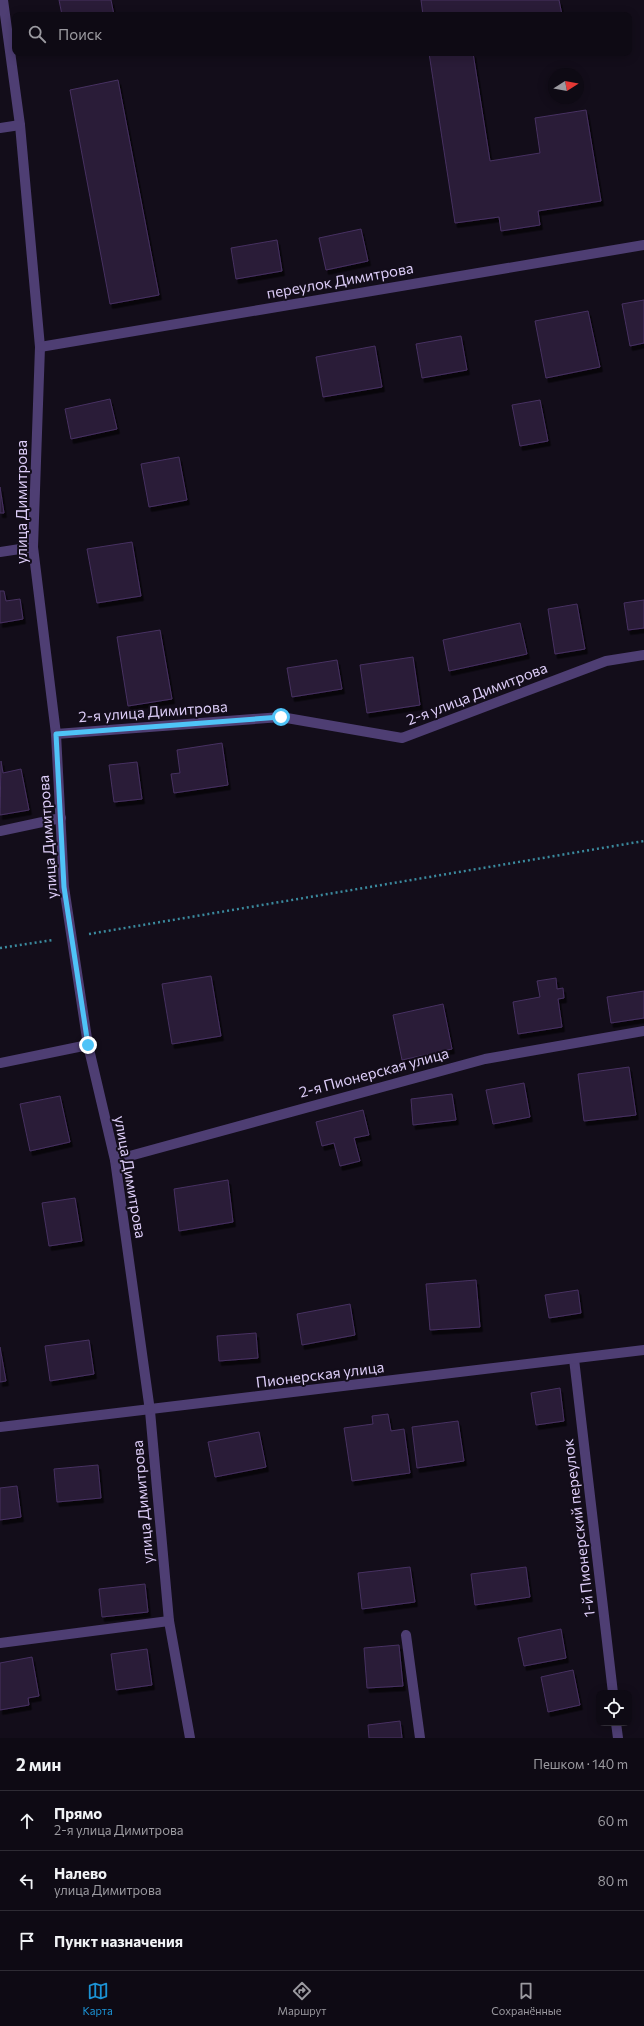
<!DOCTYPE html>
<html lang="ru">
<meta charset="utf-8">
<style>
body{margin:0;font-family:Commissioner,sans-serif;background:#17131d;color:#f1f3f6}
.controls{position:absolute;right:12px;bottom:12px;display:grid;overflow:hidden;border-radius:8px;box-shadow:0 2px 10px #0003}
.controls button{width:36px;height:36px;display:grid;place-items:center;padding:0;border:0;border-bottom:1px solid #2e2b34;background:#0e0a14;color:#f1f3f6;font:20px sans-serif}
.compass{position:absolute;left:548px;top:68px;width:36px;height:36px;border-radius:50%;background:#0e0a14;box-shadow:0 2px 10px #0003;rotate:79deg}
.stop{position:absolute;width:12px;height:12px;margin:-9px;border:3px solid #4fc3f7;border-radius:50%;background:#fff}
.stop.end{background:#4fc3f7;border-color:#fff;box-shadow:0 1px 4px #0008}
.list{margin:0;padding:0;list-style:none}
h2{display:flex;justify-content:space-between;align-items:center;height:52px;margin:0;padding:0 16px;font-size:17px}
h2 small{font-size:13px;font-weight:400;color:#9b9aa0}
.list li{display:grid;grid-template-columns:26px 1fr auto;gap:12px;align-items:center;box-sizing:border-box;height:60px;padding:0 16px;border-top:1px solid #2e2b34}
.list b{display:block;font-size:15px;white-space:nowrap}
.list p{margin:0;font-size:13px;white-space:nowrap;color:#9b9aa0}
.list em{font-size:13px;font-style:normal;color:#9b9aa0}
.icon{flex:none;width:22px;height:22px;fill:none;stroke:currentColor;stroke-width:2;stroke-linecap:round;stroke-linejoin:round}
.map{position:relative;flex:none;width:644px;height:1738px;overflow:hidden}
.search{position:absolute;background:#0e0a14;box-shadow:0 2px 10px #0003;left:12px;right:12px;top:12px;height:44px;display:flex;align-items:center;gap:10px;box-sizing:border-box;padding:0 14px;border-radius:8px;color:#9b9aa0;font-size:15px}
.sheet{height:232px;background:#0e0a14}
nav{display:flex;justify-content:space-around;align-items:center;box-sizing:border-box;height:56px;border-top:1px solid #2e2b34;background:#0e0a14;font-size:11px;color:#9b9aa0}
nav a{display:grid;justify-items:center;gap:2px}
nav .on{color:#1c93d5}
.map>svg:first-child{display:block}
.building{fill:#291c38;stroke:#473161;filter:url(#shadow)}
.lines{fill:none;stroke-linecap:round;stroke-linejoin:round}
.path{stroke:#3b8a9e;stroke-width:2.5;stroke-dasharray:2 3;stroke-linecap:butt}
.minor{stroke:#4e3e73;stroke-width:10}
.route{stroke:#4fc3f7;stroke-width:5}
.labels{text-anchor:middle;stroke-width:4;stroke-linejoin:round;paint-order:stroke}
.street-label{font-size:15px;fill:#ddcdf8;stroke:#130d1a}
</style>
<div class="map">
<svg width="644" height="1738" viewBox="0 0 644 1738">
<defs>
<filter id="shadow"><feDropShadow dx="2.5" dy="4.5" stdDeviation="0" flood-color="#0009"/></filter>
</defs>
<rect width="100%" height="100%" fill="#130d1a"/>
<!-- building -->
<g class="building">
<polygon points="59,0 111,0 114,15 62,15"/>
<polygon points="421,0 559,0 562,15 423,15"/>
<polygon points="429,53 473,53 490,161 540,153 535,118 586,110 601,201 538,211 540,225 501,231 499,217 455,223"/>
<polygon points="118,80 159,295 110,304 70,90"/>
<polygon points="361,229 368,261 326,270 319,238"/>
<polygon points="277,240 282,271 236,279 231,248"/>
<polygon points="644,300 644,343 630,346 622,304"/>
<polygon points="588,311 600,367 546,378 535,321"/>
<polygon points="461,336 467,370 422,378 416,344"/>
<polygon points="375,346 382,387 323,397 316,357"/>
<polygon points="110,399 117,429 71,439 65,409"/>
<polygon points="540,400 548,441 520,446 512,405"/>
<polygon points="179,457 187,500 149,507 141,464"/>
<polygon points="0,487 4,513 0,513"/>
<polygon points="132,542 141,596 97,603 87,549"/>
<polygon points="0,591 4,591 6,601 20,599 23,619 0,623"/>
<polygon points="644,600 644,628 628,630 624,603"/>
<polygon points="577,604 585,649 555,654 548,609"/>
<polygon points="520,623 527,654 449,671 443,640"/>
<polygon points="160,630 172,699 128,706 117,637"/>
<polygon points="413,657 420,705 367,713 360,665"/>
<polygon points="337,660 342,689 292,697 287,668"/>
<polygon points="222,743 228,785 174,793 171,774 180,773 177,750"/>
<polygon points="1,761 3,773 21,769 29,810 0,815"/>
<polygon points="137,762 142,799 114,802 109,765"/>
<polygon points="211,976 221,1036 172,1044 162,984"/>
<polygon points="556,978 557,989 563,988 564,998 558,999 562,1027 518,1034 513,1002 540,997 537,981"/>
<polygon points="644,991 644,1018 611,1023 607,997"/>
<polygon points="443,1004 452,1049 402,1060 393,1015"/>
<polygon points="629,1067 636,1115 584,1121 578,1074"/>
<polygon points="524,1083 530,1117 493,1124 486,1090"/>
<polygon points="452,1094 456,1120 413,1125 411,1099"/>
<polygon points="60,1096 70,1142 30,1151 20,1104"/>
<polygon points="363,1110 369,1135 354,1138 360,1161 340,1166 334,1143 322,1146 316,1122"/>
<polygon points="228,1180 233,1222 179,1231 174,1189"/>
<polygon points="75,1198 82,1241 49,1246 42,1203"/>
<polygon points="476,1280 480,1327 430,1330 426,1284"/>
<polygon points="578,1290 581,1313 549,1318 545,1295"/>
<polygon points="350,1304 355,1335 302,1345 297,1314"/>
<polygon points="256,1333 258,1358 219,1361 217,1336"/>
<polygon points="89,1340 94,1374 50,1381 45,1346"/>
<polygon points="0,1347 6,1381 0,1382"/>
<polygon points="560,1388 564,1421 536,1425 531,1393"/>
<polygon points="388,1414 391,1431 404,1429 410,1473 352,1481 344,1428 373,1424 372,1416"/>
<polygon points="458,1421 464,1461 417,1468 412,1427"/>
<polygon points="259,1432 266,1467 215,1477 208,1442"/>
<polygon points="98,1465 101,1498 57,1502 54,1469"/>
<polygon points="17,1486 21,1517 0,1520 0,1488"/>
<polygon points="410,1567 415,1602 362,1609 358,1573"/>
<polygon points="526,1567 530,1597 475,1605 471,1574"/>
<polygon points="145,1584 148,1612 102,1617 99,1589"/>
<polygon points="561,1629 566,1658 524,1666 518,1638"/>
<polygon points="399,1645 403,1686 367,1688 364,1648"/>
<polygon points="147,1649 152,1685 116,1690 111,1654"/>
<polygon points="32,1657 39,1696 28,1698 29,1705 0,1710 0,1663"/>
<polygon points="573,1670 580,1705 548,1712 541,1677"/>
<polygon points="400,1721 402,1738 369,1738 368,1725"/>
</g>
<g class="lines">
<!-- path -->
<g class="path">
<polyline points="89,934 644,841"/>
<polyline points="0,948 53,940"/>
</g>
<!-- minor -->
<g class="minor">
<polyline points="3,0 20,125 40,347 33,547 56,734 64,887 88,1045 115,1160 150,1411 169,1621 190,1738"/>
<polyline points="0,128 20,125"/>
<polyline points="40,347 644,245"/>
<polyline points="0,552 33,547"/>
<polyline points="56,734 281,717 402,738 606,661 644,655"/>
<polyline points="0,831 61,818"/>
<polyline points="0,1063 88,1045"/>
<polyline points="115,1160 485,1059 644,1031"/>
<polyline points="574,1359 613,1693"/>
<polyline points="0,1427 644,1350"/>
<polyline points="406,1635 420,1738"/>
<polyline points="0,1643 169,1621"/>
<polyline points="616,1723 618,1738"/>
</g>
</g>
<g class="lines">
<!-- route -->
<polyline class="route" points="88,1045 64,887 56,734 281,717"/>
</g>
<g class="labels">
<!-- street labels -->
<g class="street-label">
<text transform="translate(340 281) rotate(-10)" y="5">переулок Димитрова</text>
<text transform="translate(22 502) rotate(-90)" y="5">улица Димитрова</text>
<text transform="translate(477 694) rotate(-21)" y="5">2-я улица Димитрова</text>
<text transform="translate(153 712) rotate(-4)" y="5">2-я улица Димитрова</text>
<text transform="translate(48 837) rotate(-94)" y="5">улица Димитрова</text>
<text transform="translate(374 1073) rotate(-15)" y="5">2-я Пионерская улица</text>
<text transform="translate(130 1177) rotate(80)" y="5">улица Димитрова</text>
<text transform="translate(320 1375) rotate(-7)" y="5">Пионерская улица</text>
<text transform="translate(143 1502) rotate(-95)" y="5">улица Димитрова</text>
<text transform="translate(579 1528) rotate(-97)" y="5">1-й Пионерский переулок</text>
</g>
</g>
</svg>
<div class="controls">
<button><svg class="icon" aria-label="locate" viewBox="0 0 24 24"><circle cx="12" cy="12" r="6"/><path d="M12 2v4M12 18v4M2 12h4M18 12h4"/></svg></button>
</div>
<svg class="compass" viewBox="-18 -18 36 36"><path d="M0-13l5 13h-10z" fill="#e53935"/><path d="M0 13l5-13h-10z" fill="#9b9aa0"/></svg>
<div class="stop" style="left:281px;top:717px"></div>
<div class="stop end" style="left:88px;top:1045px"></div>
<div class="search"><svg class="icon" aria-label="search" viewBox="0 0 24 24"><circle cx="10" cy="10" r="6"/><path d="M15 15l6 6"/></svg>Поиск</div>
</div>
<section class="sheet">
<h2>2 мин<small>Пешком · 140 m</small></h2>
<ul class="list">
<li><svg class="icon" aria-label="ahead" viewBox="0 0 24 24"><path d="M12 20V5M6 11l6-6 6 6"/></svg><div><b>Прямо</b><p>2-я улица Димитрова</p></div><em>60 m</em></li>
<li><svg class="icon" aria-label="left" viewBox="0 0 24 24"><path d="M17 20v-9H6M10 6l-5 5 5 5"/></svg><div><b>Налево</b><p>улица Димитрова</p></div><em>80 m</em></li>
<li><svg class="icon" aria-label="arrive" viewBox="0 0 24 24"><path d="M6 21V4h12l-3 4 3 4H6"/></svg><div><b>Пункт назначения</b></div></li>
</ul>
</section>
<nav>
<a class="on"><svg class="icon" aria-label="map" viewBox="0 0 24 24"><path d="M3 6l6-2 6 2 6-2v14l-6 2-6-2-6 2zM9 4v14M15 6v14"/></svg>Карта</a>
<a><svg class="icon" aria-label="directions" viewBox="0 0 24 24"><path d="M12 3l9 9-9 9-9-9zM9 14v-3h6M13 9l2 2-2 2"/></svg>Маршрут</a>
<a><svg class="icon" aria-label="saved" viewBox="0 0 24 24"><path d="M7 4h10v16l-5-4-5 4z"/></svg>Сохранённые</a>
</nav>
